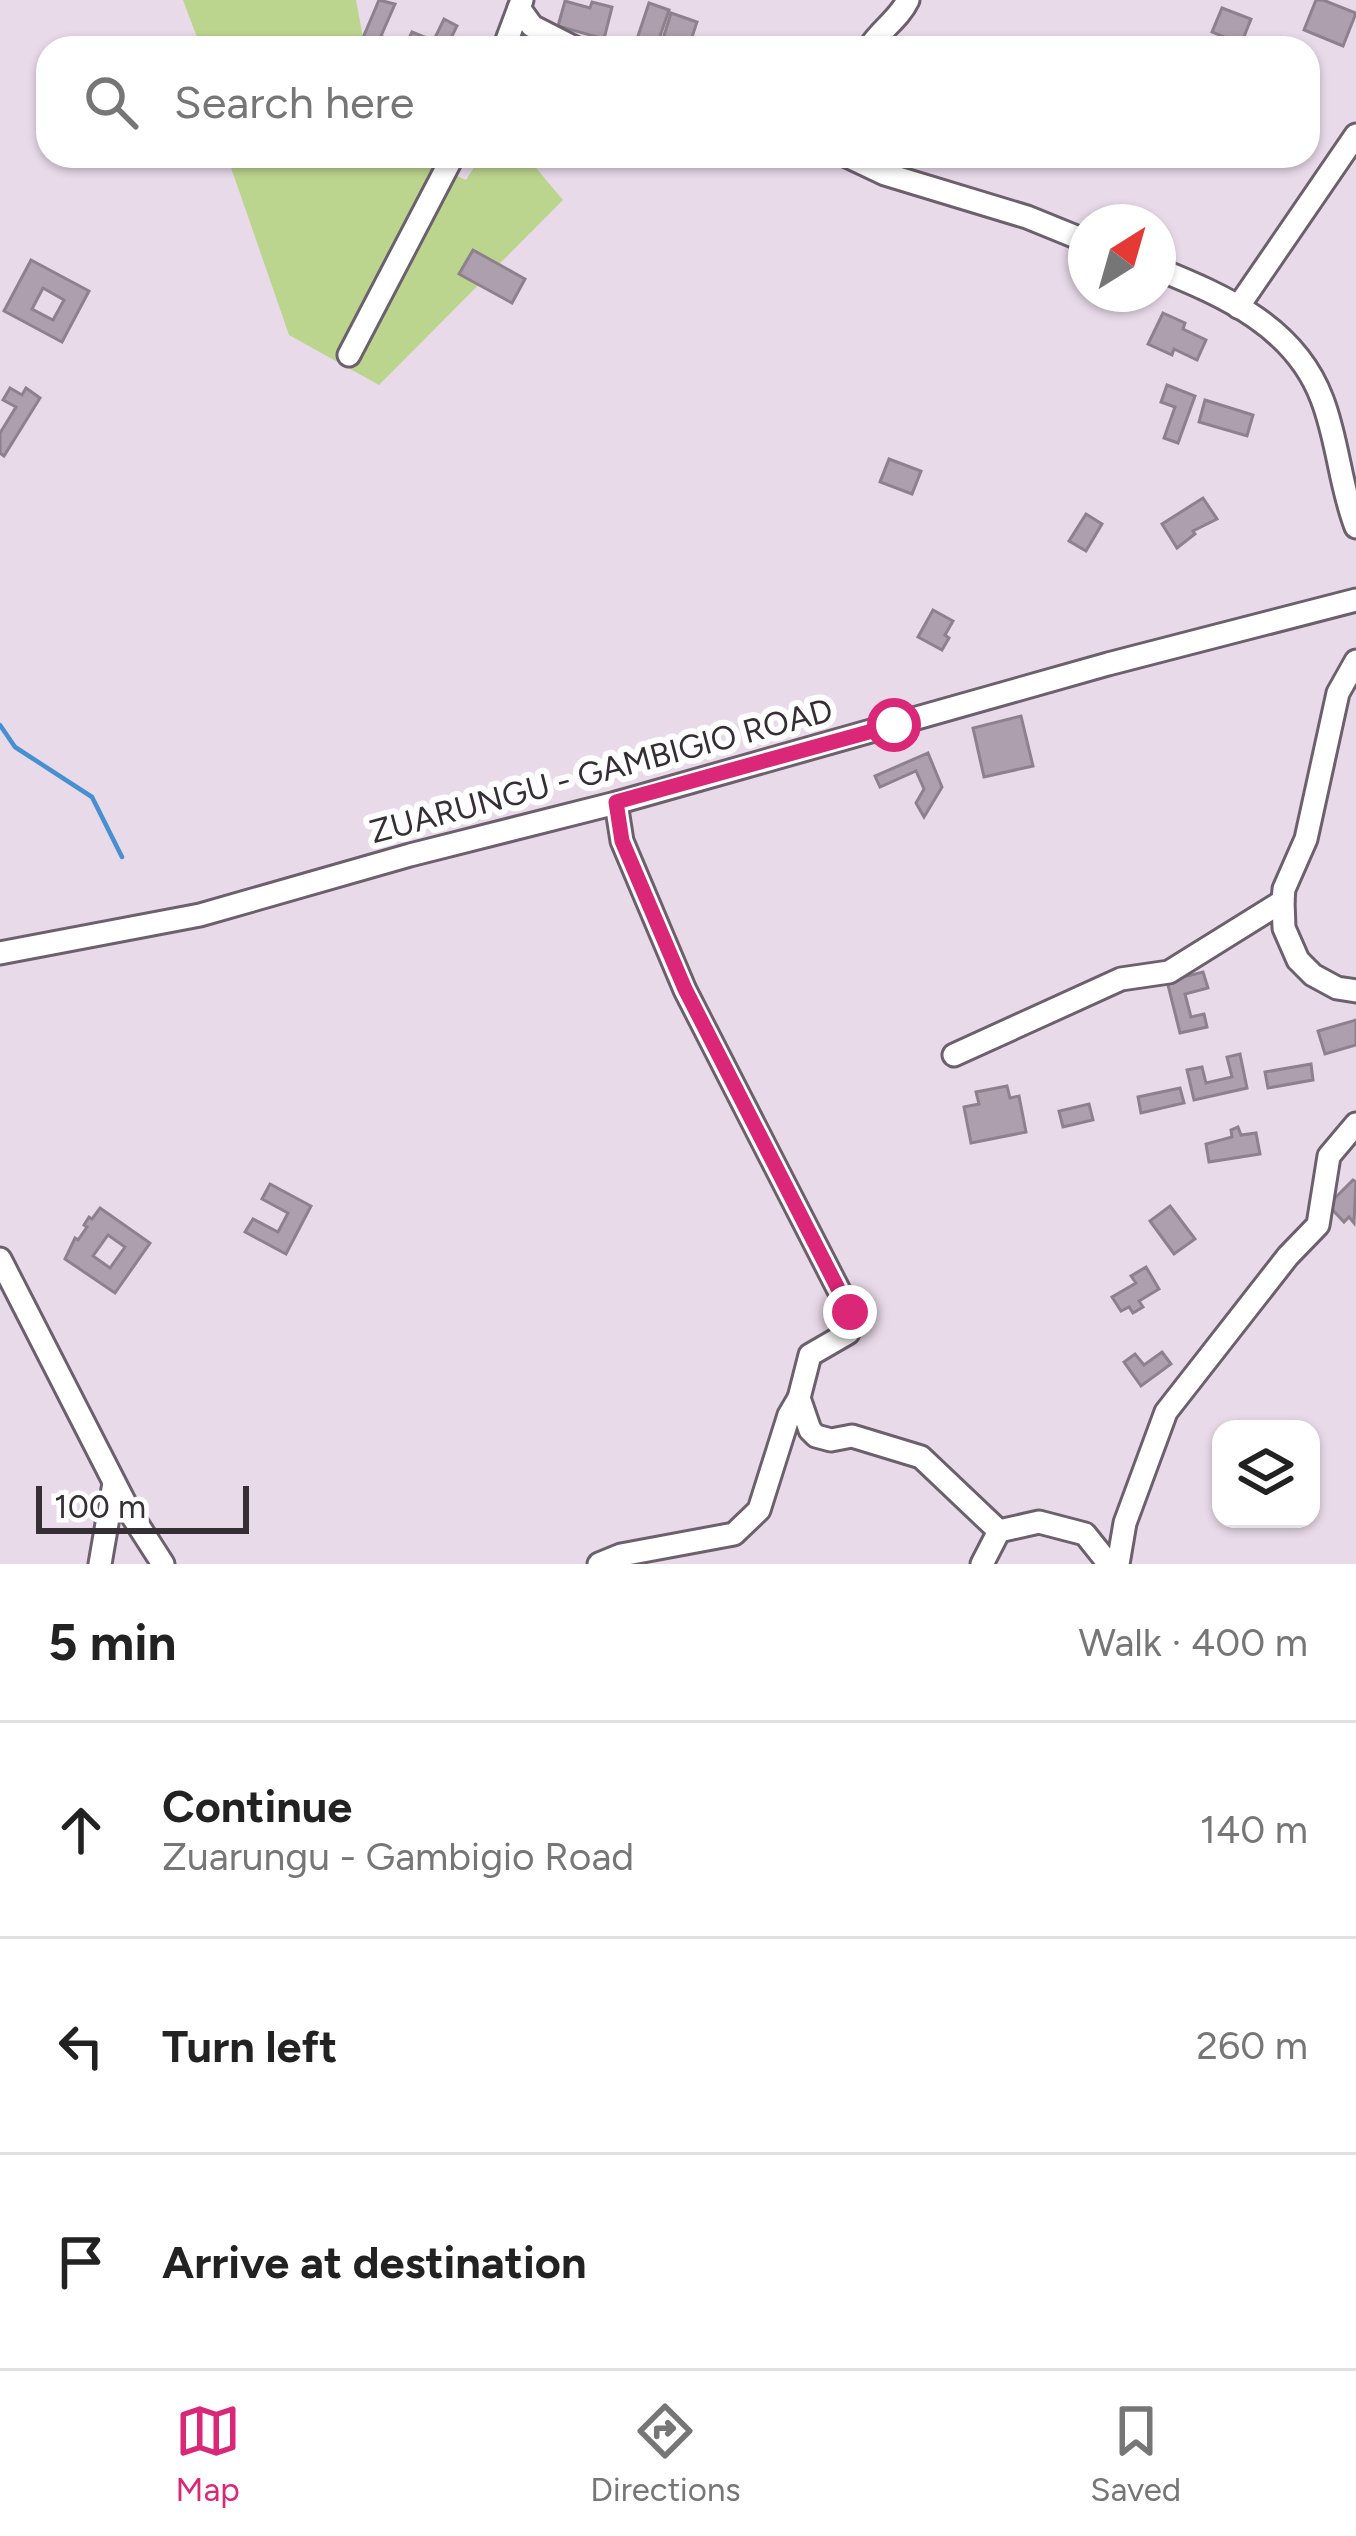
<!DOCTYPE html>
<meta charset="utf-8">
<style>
body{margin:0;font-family:Figtree,sans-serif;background:#f6f6f6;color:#222}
.controls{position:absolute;right:36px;bottom:36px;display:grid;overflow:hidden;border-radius:24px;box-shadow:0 3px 9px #0004}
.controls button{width:108px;height:108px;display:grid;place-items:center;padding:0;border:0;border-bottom:3px solid #e0e0e0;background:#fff;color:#222;font:60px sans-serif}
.compass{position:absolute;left:1068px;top:204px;width:108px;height:108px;border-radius:50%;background:#fff;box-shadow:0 3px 9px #0004;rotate:37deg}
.scale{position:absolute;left:36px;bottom:30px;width:213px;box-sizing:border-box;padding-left:12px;border:6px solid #352f35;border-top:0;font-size:33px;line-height:42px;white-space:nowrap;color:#352f35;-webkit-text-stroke:9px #fff;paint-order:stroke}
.stop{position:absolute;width:36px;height:36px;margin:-27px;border:9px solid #db2777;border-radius:50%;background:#fff}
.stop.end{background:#db2777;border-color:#fff;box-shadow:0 3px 12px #0008}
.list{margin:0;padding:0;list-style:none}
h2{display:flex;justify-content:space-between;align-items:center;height:156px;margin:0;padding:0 48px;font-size:51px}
h2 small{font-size:39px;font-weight:400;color:#767676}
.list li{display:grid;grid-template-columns:78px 1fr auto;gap:36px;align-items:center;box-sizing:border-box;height:216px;padding:0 48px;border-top:3px solid #e0e0e0}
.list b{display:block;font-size:45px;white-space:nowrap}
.list p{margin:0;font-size:39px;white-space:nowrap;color:#767676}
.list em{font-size:39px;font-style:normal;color:#767676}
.icon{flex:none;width:66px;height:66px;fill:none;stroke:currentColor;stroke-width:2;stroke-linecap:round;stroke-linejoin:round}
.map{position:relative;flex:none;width:1356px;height:1564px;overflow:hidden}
.search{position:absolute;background:#fff;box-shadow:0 3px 9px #0004;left:36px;right:36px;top:36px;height:132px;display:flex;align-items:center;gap:30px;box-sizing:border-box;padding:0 42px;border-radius:36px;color:#767676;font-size:45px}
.sheet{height:804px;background:#fff}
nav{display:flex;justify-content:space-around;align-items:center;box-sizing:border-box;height:168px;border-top:3px solid #e0e0e0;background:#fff;font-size:33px;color:#767676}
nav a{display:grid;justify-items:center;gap:6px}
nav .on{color:#db2777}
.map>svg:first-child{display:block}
.green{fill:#bcd58e}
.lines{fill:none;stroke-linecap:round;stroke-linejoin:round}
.stream{stroke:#4690d1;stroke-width:4.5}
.building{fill:#ad9fad;stroke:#8e818e;stroke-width:3;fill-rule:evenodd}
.minor-casing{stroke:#6d606d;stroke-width:27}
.minor{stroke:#fff;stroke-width:21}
.route{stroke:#db2777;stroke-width:15}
.labels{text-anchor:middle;stroke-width:12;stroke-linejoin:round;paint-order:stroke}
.street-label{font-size:33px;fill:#352f35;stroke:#fff}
</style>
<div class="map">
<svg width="1356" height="1564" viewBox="0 0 1356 1564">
<rect width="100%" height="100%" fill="#e9dae9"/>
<!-- green -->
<g class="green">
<polygon points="183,0 356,0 365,48 201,48"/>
<polygon points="227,156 412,156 466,180 481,156 526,156 563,200 379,385 289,335"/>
</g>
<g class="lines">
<!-- stream -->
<polyline class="stream" points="0,725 15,747 92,797 122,857"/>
</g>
<!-- building -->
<g class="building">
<polygon points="379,0 395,4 381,36 405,47 412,32 427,38 423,48 368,48 360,45"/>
<polygon points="1316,0 1323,0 1356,13 1343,46 1304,30"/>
<polygon points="565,1 590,8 592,2 612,7 604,39 558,26"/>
<polygon points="649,3 669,10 656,48 635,45"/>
<polygon points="1222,8 1251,19 1241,44 1212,32"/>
<polygon points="671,13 697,22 691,40 688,39 685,48 663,48 664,43 662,42"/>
<polygon points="444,19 457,26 446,48 430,48"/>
<polygon points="473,250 525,279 512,303 459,274"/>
<path d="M31 260 89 291 62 342 4 311ZM43 288 64 300 53 320 32 309Z"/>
<polygon points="1163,313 1185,323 1183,329 1206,340 1197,360 1174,349 1172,355 1148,344"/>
<polygon points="1167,385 1195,396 1178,443 1164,438 1175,407 1161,402"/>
<polygon points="10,388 22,395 26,388 40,398 4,456 0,453 0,433 16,407 3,400"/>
<polygon points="1205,400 1253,415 1247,436 1199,422"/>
<polygon points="889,459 921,471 912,494 880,482"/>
<polygon points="1203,498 1217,519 1193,531 1195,534 1177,548 1162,524"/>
<polygon points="1086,514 1102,524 1086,551 1069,541"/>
<polygon points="933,610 953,621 945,635 949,638 942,650 918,637"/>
<polygon points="1021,716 1033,766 984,777 973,728"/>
<polygon points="928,753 942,787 924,817 916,803 924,789 916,771 880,787 875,776"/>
<polygon points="1203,972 1208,988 1185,994 1191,1017 1204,1014 1207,1027 1180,1033 1167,981"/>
<polygon points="1356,1020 1356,1045 1325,1054 1318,1031"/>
<polygon points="1240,1054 1247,1088 1194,1100 1187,1070 1202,1067 1206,1083 1232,1077 1227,1057"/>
<polygon points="1311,1064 1313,1080 1268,1088 1265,1072"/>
<polygon points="1007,1086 1010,1098 1019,1096 1026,1132 971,1143 964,1107 979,1104 976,1092"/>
<polygon points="1180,1088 1184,1103 1141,1113 1138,1097"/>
<polygon points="1089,1104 1093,1120 1063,1127 1059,1111"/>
<polygon points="1238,1127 1241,1135 1256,1133 1260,1154 1209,1162 1206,1144 1232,1137 1231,1130"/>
<polygon points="1353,1180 1356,1182 1354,1223 1349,1217 1344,1222 1328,1205"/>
<polygon points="270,1184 311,1206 286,1254 245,1232 253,1219 278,1232 288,1213 262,1199"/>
<polygon points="1170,1206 1195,1239 1174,1254 1150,1221"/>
<path d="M100 1208 150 1243 115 1293 65 1259 75 1238 78 1240 87 1227 84 1225 89 1217 92 1219ZM108 1235 125 1247 110 1268 93 1256Z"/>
<polygon points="1146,1267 1159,1289 1139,1301 1143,1307 1133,1313 1129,1307 1121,1311 1112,1297 1136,1283 1131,1276"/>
<polygon points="1162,1352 1171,1364 1141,1386 1124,1362 1135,1354 1144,1365"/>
</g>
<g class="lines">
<!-- minor casing -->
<g class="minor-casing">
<g id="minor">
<polyline points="519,8 532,26 575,48"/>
<polyline points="504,48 522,0"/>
<path d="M869 48C880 30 899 19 908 0"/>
<polyline points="847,156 885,174 1027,217 1086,241"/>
<path d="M1158 269C1225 296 1295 327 1322 399 1338 440 1340 486 1356 527"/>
<polyline points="1238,307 1356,135"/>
<polyline points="349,355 453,156"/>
<polyline points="1356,661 1338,693 1306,839 1284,889 1283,901 1284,928 1298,960 1313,975 1337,988 1356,991"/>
<polyline points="616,803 622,841 685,990 850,1312 848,1333 810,1355 799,1398 810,1430 816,1436 831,1440 852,1436 921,1457 999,1531"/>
<polyline points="0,953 200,915 410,855 616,803 1108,664 1356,600"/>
<polyline points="954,1055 1121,979 1169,972 1283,901"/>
<polyline points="0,1259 129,1511 163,1564"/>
<polyline points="100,1564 114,1483"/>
<polyline points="599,1564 621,1555 734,1534 759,1510 789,1415 799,1398"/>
<polyline points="982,1564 999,1531 1039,1522 1085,1534 1109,1564"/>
<polyline points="1118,1564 1125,1523 1166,1412 1288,1256 1318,1225 1329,1156 1356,1124"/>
</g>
</g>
<!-- minor -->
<use href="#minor" class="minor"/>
</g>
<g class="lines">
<!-- route -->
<polyline class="route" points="850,1312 685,989 622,841 616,802 894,725"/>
</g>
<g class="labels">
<!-- street labels -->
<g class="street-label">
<text transform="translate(601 770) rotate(-15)" y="12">ZUARUNGU - GAMBIGIO ROAD</text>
</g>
</g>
</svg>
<div class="controls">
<button><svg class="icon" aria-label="layers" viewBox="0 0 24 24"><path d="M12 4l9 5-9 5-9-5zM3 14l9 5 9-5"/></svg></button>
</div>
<svg class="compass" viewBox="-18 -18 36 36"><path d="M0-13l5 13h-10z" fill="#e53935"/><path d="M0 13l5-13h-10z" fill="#767676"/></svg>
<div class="scale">100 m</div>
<div class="stop" style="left:894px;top:725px"></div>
<div class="stop end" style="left:850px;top:1312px"></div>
<div class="search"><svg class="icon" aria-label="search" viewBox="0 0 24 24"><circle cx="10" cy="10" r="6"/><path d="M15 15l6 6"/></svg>Search here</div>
</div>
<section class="sheet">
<h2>5 min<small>Walk · 400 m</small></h2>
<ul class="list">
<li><svg class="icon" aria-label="ahead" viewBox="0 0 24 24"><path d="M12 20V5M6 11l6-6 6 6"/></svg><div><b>Continue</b><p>Zuarungu - Gambigio Road</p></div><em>140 m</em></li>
<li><svg class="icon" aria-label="left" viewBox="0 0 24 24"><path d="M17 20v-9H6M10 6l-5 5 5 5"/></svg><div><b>Turn left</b></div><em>260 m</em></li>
<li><svg class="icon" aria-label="arrive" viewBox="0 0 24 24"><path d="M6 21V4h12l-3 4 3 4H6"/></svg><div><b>Arrive at destination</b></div></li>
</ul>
</section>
<nav>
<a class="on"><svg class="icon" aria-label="map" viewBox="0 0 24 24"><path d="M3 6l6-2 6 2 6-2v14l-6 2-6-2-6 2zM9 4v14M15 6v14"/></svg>Map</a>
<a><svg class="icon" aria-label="directions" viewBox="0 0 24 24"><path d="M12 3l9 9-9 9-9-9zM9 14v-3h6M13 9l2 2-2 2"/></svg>Directions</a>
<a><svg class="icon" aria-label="saved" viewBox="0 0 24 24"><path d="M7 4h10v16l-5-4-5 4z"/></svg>Saved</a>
</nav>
